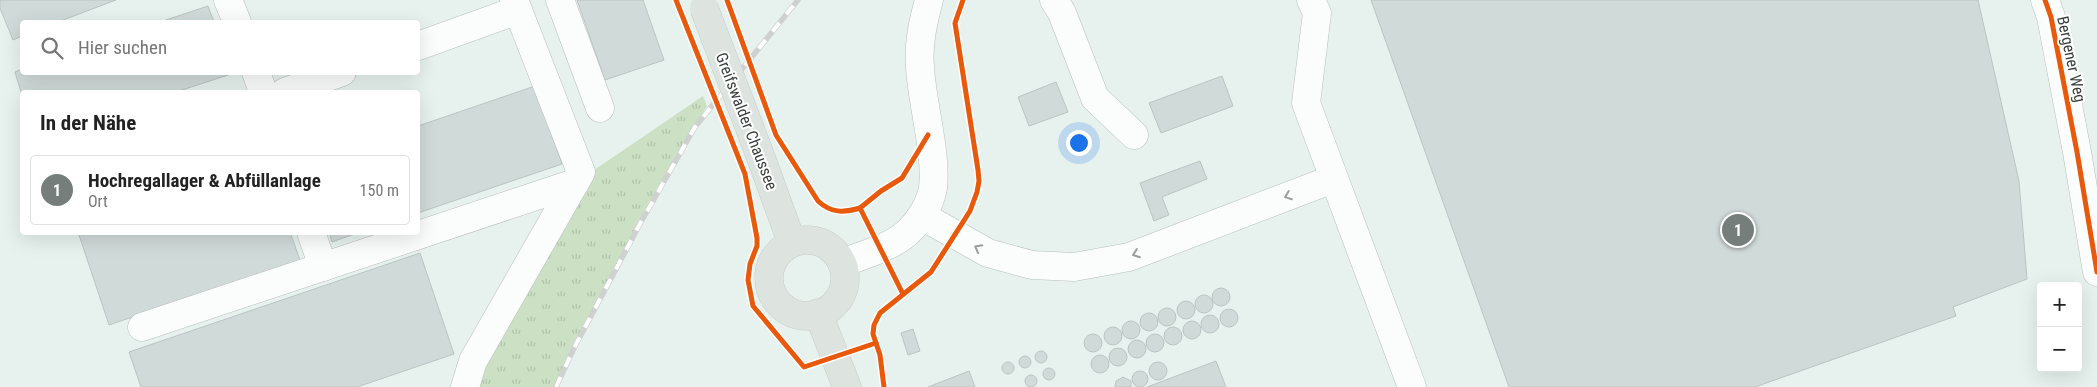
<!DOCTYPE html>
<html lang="de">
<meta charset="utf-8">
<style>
body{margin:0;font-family:"Roboto Condensed",sans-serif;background:#f6f6f6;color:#222}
.controls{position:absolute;right:15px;bottom:15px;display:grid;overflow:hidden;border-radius:5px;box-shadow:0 5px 20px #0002}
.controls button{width:45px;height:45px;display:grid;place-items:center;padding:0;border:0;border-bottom:1px solid #e0e0e0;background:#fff;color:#222;font:25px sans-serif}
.you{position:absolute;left:1078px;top:142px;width:18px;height:18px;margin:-12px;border:4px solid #fff;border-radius:50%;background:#1a73e8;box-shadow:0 0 0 8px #1a73e833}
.badge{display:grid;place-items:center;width:32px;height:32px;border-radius:50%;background:#757e7a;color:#fff;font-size:16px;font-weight:700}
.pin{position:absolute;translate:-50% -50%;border:2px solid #fff;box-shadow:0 1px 5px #0006}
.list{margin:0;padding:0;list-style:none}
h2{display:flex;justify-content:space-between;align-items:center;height:65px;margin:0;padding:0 20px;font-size:21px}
h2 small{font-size:16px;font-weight:400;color:#767676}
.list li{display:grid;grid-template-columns:32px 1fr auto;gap:15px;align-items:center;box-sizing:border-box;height:70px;margin:0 10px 10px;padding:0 10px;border:1px solid #e0e0e0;border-radius:5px}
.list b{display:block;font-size:19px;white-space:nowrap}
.list p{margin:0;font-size:16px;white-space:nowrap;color:#767676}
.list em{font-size:16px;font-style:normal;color:#767676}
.icon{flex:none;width:28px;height:28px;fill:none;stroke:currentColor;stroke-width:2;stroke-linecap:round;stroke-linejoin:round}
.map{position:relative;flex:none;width:2097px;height:387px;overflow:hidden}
.search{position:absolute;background:#fff;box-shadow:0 5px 20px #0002;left:20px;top:20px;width:400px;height:55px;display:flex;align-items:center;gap:12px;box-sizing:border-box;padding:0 18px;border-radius:5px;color:#767676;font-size:19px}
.panel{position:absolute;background:#fff;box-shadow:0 5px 20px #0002;left:20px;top:90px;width:400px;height:145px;border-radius:5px}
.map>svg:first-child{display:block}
.grass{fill:url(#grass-tufts)}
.building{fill:#d0dad8;stroke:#bbc4c2}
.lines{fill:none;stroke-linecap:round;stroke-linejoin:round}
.minor-casing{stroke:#b6bfbc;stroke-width:29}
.major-casing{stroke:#c7ccca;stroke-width:29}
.minor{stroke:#fbfdfc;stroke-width:28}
.major{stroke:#dde4e0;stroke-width:28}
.rail-casing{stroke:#ced1d0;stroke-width:5.5}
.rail{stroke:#fff;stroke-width:4;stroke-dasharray:11;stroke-linecap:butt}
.major-bridge-casing{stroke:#c7ccca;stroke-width:29;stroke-linecap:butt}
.major-bridge{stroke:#dde4e0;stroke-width:28}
.cycleway-casing{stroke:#fff;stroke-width:8}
.cycleway{stroke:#e8590c;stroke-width:5}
.oneway{stroke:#999e9c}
.labels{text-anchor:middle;stroke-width:4;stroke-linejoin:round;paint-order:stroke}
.street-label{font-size:16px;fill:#373f3c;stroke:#fff}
</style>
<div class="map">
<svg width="2097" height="387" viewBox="0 0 2097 387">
<defs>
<pattern id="grass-tufts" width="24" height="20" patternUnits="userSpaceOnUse" patternTransform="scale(1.25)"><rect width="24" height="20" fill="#cce1c4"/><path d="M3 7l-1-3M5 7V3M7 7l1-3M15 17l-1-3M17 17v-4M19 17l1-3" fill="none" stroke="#b0c2a9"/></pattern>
</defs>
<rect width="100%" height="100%" fill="#e7f2ee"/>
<!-- grass -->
<path class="grass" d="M703 96 707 106C654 199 601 291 556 387H465L575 183Z"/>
<!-- building -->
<g class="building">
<polygon points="0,0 116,0 58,22 22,22 22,36 13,40 0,8"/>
<polygon points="577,0 643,0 664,60 605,80"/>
<polygon points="1371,0 1978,0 2019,181 2027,279 1953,307 1956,316 1755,387 1509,387"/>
<polygon points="208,6 214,22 160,22"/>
<polygon points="22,69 22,72 231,74 176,92 22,92 22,95 15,72"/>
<polygon points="1222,76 1233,106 1161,133 1149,103"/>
<polygon points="1056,82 1068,112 1029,126 1018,97"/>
<polygon points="535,86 562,164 418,213 418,126"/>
<polygon points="1200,161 1207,179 1162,197 1169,215 1154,221 1140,183"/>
<polygon points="78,232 290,232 300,260 109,325"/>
<polygon points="329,232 360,232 332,242"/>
<polygon points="420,253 454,354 357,387 141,387 129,352"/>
<circle cx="1221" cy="297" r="9"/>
<circle cx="1204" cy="304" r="9"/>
<circle cx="1186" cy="310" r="9"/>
<circle cx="1167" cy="317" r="9"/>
<circle cx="1229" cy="318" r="9"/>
<circle cx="1149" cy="322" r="9"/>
<circle cx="1210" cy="324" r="9"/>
<circle cx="1192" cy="330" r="9"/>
<circle cx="1131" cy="330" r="9"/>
<circle cx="1173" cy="336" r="9"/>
<circle cx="1113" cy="336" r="9"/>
<polygon points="913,329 920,351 908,355 901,333"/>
<circle cx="1155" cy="343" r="9"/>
<circle cx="1093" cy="343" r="9"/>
<circle cx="1137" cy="349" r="9"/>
<circle cx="1118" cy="357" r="9"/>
<circle cx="1041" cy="357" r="6"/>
<circle cx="1100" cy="364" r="9"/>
<circle cx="1025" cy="362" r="6"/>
<polygon points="1216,361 1226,387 1147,387"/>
<circle cx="1008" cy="368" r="6"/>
<circle cx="1158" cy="371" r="9"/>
<circle cx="1049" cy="374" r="6"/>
<circle cx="1140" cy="379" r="8"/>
<polygon points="969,371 975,387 928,387"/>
<circle cx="1031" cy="381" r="6"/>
<polygon points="1123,377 1131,381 1131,387 1115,387 1116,381"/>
</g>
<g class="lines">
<!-- minor casing -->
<g class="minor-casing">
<g id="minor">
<polyline points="228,0 237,22"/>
<polyline points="560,0 600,108"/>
<polyline points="1054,0 1062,13 1095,98 1134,135"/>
<polyline points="1311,0 1317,13 1306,103 1412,387"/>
<polyline points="2045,0 2051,17 2077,152 2097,272"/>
<polyline points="418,46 518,10"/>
<polyline points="256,72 263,92"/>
<polyline points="285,92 342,72"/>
<polyline points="922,216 988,253 1032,265 1074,267 1129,257 1333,179"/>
<polyline points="311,232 323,267"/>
<path d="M842 263C863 255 890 248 907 233 919 222 930 205 933 188 937 153 922 104 920 67 918 44 923 22 929 0"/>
<polyline points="142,327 575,183"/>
<polyline points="465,387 473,361 581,172 514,0"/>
</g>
</g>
<!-- major casing -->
<g class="major-casing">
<g id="major">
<polyline points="760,155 792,243"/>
<circle cx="807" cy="278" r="38"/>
<polyline points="818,313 847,387"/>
</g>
</g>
<!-- minor -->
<use href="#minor" class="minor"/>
<!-- major -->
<use href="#major" class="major"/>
<!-- rail casing -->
<g class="rail-casing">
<polyline id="rail" points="556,387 574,348 641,222 695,127 798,0"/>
</g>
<!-- rail -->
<use href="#rail" class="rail"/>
<!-- major-bridge casing -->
<g class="major-bridge-casing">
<polyline id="major-bridge" points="704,8 760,155"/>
</g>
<!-- major-bridge -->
<use href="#major-bridge" class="major-bridge"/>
<!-- cycleway casing -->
<g class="cycleway-casing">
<g id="cycleway">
<polyline points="676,0 745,174 757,238 757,246 750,264 748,280 753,306 804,367 876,343"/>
<path d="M727 0 776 135 818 201C831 213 843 213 860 208L903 294"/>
<polyline points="2045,0 2051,17 2077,152 2097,272"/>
<polyline points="860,208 881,191 902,178 928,135"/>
<polyline points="884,387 880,355 873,334 874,325 880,313 931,272 970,211 977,192 979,181 978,170 955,23 963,0"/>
</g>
</g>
<!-- cycleway -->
<use href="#cycleway" class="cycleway"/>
</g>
<!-- one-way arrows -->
<defs><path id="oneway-chevron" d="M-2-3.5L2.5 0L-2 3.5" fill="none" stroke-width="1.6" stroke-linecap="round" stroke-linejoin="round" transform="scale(1.25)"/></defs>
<g class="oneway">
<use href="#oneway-chevron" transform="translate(1288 196) rotate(159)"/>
<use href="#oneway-chevron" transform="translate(978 248) rotate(-152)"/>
<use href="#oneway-chevron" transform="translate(1136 254) rotate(160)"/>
</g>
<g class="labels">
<!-- street labels -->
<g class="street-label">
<text transform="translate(2072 59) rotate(78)" y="6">Bergener Weg</text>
<text transform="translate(747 121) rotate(69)" y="6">Greifswalder Chaussee</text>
</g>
</g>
</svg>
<div class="controls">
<button>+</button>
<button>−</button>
</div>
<div class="you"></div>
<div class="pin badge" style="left:1738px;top:230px">1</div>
<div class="search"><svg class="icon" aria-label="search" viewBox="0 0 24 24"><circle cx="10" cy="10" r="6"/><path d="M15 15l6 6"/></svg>Hier suchen</div>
<section class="panel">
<h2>In der Nähe<small></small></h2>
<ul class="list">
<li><span class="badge">1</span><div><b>Hochregallager &amp; Abfüllanlage</b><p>Ort</p></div><em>150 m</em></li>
</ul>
</section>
</div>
